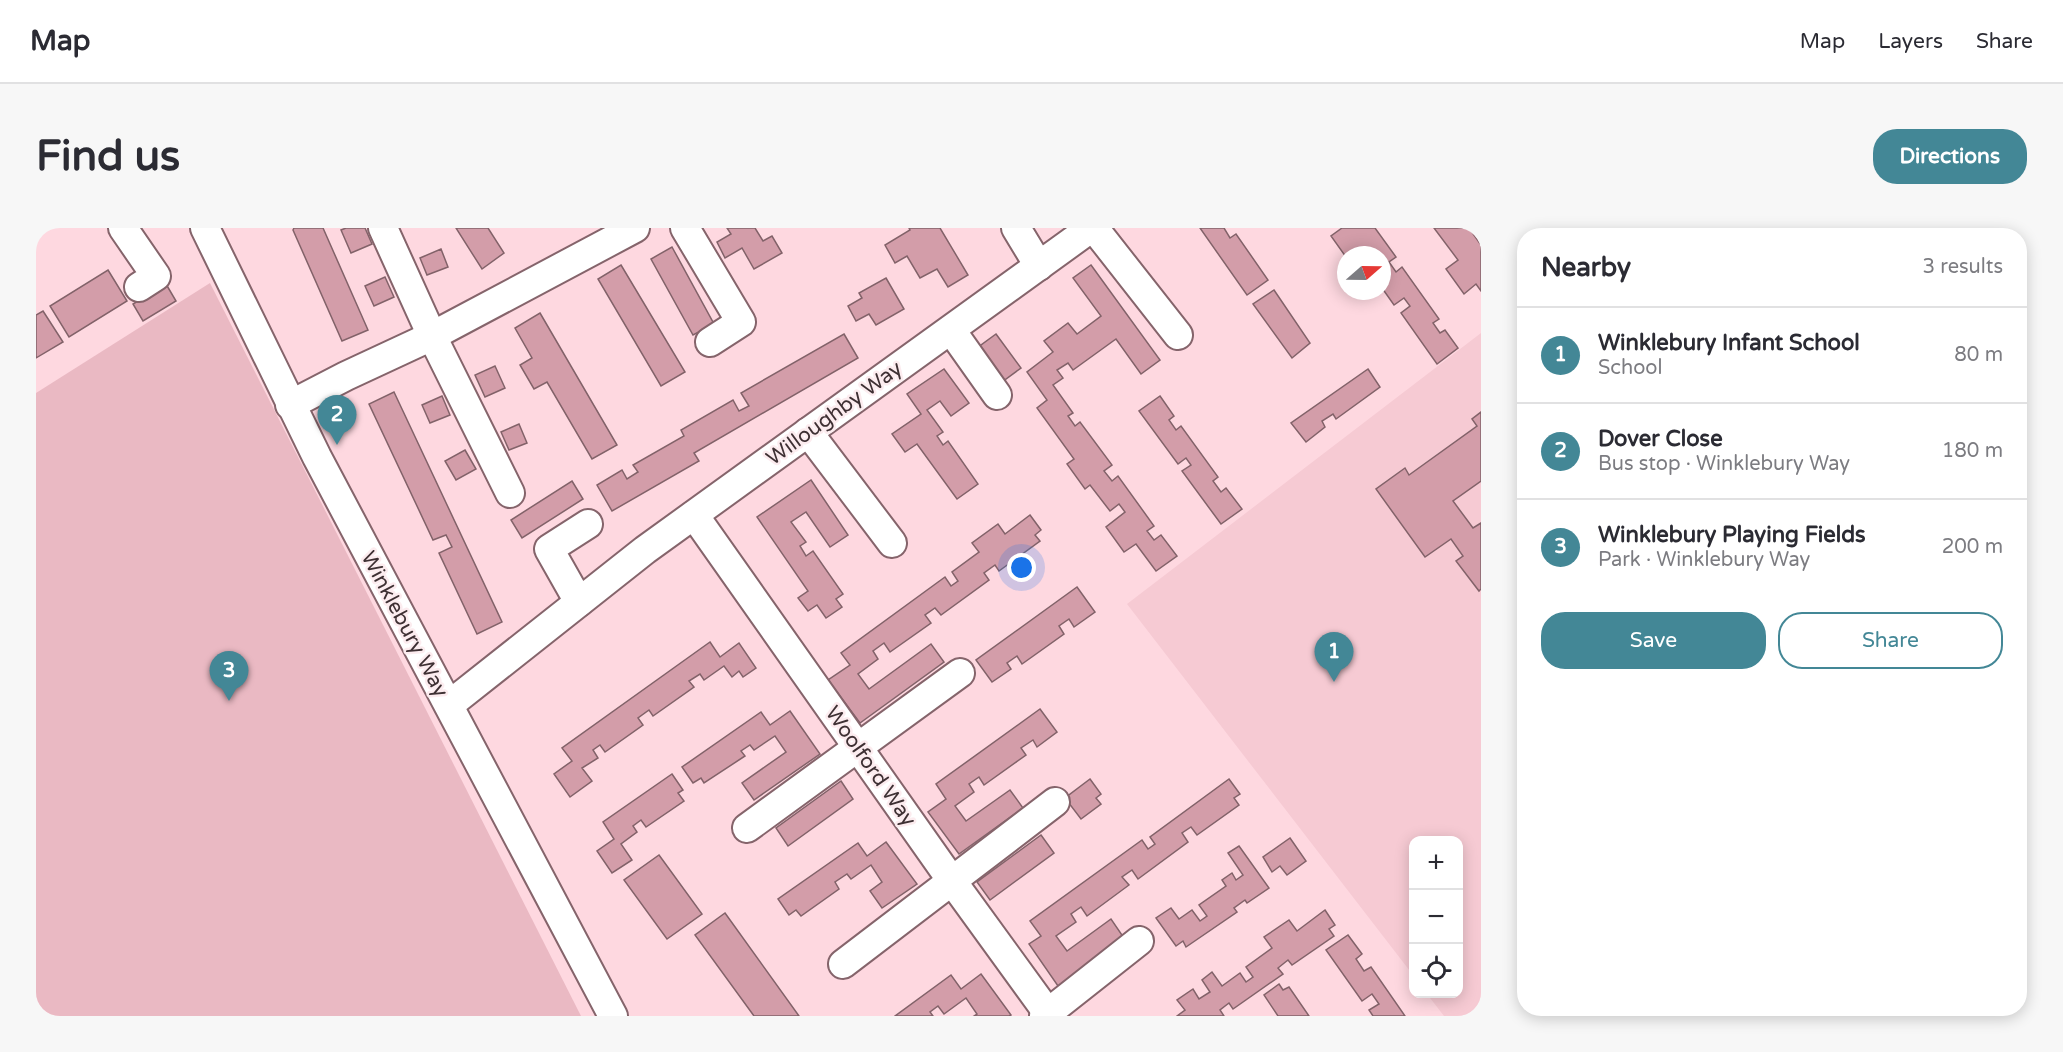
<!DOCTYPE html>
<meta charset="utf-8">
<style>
body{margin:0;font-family:"Varela Round",sans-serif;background:#f7f7f7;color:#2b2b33}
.controls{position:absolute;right:18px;bottom:18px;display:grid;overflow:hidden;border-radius:12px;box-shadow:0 3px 15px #0003}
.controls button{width:54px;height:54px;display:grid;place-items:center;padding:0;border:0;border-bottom:2px solid #e1e1e2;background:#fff;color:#2b2b33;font:30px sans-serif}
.compass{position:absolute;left:1301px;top:18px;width:54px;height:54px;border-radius:50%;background:#fff;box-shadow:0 3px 15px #0003;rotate:70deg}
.you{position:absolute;left:986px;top:340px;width:21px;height:21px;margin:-15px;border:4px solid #fff;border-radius:50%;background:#1a73e8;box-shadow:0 0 0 9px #1a73e833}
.badge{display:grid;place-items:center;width:39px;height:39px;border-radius:50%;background:#438796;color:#fff;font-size:20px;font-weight:700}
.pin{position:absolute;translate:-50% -50px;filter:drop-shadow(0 2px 3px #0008)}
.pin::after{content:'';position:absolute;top:32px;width:21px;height:18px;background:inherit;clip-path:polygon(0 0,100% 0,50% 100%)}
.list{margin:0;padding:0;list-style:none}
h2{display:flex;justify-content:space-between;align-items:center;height:78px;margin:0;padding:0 24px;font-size:26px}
h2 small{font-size:20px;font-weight:400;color:#7c7c81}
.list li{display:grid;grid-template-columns:39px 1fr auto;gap:18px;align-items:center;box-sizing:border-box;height:96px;padding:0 24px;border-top:2px solid #e1e1e2}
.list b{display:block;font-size:22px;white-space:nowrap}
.list p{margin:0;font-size:20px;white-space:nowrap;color:#7c7c81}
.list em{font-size:20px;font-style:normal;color:#7c7c81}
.actions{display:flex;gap:12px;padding:18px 24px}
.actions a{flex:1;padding:14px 0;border:2px solid #438796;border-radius:24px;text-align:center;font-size:21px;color:#438796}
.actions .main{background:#438796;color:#fff}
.icon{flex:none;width:33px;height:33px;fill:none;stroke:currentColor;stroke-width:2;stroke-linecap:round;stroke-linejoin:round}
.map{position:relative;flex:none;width:1445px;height:788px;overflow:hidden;border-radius:24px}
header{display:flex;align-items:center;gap:36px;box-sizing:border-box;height:84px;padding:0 30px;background:#fff;border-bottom:2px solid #e1e1e2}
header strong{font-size:28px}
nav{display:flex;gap:33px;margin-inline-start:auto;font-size:21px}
.intro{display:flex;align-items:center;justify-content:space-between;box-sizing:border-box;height:144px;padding:0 36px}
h1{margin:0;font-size:42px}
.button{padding:15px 27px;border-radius:24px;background:#438796;color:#fff;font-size:21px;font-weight:700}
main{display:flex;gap:36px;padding:0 36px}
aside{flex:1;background:#fff;border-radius:24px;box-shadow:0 3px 15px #0003}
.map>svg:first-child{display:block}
.built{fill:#f6cad3}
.green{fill:#eab9c3}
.building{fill:#d39da9;stroke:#826269;stroke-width:1.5}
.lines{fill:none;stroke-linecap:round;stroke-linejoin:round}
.minor-casing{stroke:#85646b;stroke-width:32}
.minor{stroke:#fff;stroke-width:28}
.labels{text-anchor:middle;stroke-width:5;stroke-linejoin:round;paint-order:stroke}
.street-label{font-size:21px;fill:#3e3033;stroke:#fcecef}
</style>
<header>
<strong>Map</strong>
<nav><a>Map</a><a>Layers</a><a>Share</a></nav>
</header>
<div class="intro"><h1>Find us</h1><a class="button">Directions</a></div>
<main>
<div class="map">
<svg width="1445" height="788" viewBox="0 0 1445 788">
<rect width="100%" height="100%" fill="#fed8e0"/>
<!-- built -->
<polygon class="built" points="1445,105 1445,788 1408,788 1391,766 1422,766 1422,612 1378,612 1377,747 1091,376"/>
<!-- green -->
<polygon class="green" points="174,55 545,788 6,788 0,780 0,165"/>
<!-- building -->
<g class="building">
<polygon points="258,0 287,0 332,102 306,113 257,2"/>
<polygon points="310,0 329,0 336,16 315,25 305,2"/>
<polygon points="420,0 452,0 468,25 446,41"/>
<polygon points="691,0 719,0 727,13 736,8 746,25 718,41 706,20 689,30 681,14 695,6"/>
<polygon points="873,0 904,0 932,47 912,59 901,41 884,50 871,28 859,35 849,17 874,2"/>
<polygon points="1164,0 1188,0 1194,10 1200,6 1232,52 1211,67"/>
<polygon points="1306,0 1339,0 1360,29 1353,34 1360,44 1366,39 1403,91 1397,95 1404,105 1409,102 1422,120 1401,136 1365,85 1374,78 1368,70 1358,77 1346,60 1346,27 1323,27 1321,25 1310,27 1310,29 1295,8"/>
<polygon points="1398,0 1433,0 1445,17 1445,63 1440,56 1428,66 1410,41 1422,32"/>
<polygon points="636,19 678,96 657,107 615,31"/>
<polygon points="405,21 412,39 391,47 384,30"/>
<polygon points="585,37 649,144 625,158 562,51"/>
<polygon points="1055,37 1124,132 1105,146 1080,111 1037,142 1032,135 1021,142 1027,150 1017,157 1037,185 1032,188 1039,198 1044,194 1076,237 1068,243 1076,253 1082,248 1118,298 1111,303 1118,312 1125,307 1141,328 1120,343 1100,316 1088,324 1070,299 1089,284 1083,276 1074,283 1054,257 1049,261 1031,236 1038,231 1001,180 1011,172 991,144 1017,124 1008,113 1032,95 1041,106 1065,88 1037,50"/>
<polygon points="72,42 91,73 33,109 14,78"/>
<polygon points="349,49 358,69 338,78 329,58"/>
<polygon points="850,50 868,81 840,97 833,86 820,93 812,78 826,70 823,65"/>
<polygon points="130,56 140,73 107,93 97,76"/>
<polygon points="1238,62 1274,115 1256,130 1217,76"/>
<polygon points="7,83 27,114 0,130 0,87"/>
<polygon points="504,85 581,217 556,231 511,154 498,161 484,137 496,130 479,100"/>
<polygon points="808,106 822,130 658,225 663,233 576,283 561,257 586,242 591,251 602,244 597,237 648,208 645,202 697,172 703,183 713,178 705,165"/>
<polygon points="960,106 985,140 966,154 941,120"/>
<polygon points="459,138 469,160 449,169 439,147"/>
<polygon points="908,141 933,175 915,188 904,173 891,182 907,204 901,208 907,217 912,213 942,256 921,271 881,216 869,224 856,206 885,186 871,166"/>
<polygon points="1332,141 1344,159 1300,191 1297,186 1286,193 1289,199 1270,214 1255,195"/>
<polygon points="358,164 466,394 441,406 403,325 416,319 410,307 397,312 333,176"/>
<polygon points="406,168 414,187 394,195 386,177"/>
<polygon points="1124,168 1138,188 1133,192 1140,202 1145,198 1182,249 1177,253 1185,264 1190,260 1206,281 1185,296 1146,243 1155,237 1150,230 1142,236 1103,183"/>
<polygon points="1445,184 1445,253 1417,273 1437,300 1445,295 1445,361 1443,363 1420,333 1427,328 1415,311 1389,329 1340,261 1369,240 1373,247 1441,198 1436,191"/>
<polygon points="483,196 491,215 473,222 465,204"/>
<polygon points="429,222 440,241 420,252 409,233"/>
<polygon points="775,252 812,307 794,319 770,284 755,294 770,314 764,318 770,328 777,323 807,366 800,371 806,379 790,390 781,377 772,383 762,370 772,363 721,289"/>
<polygon points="536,253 547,271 486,310 475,292"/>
<polygon points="994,287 1005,302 999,307 1004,313 963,343 959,337 948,345 953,352 905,387 899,380 889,387 895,395 854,424 848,415 837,423 842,431 822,446 833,461 895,416 908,434 824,495 792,452 814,437 805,425 909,349 915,358 922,353 916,344 943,324 936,315 962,296 969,306"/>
<polygon points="1041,359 1059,384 1038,399 1033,391 1023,398 1028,406 986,436 981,428 971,435 975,441 956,454 940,432"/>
<polygon points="674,414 684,429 703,415 720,440 707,449 703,443 696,449 688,438 668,452 664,446 653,453 658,459 617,488 613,482 602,490 607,497 569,524 564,517 557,522 562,530 546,540 556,553 534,569 518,546 536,533 526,520"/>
<polygon points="1004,481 1021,504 1001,519 997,512 985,520 990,527 948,557 943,549 933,556 938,564 919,578 930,593 974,562 987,580 923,626 892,584 910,571 900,556"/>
<polygon points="754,483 784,526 718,572 706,555 750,524 739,508 718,522 714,517 705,523 709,528 668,555 665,550 657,555 646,539 725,484 734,497"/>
<polygon points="636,546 647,562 642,565 648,573 610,599 605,592 597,598 601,604 585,616 596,632 576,645 561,623 578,611 567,594"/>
<polygon points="1054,551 1065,566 1060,570 1065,576 1045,591 1029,570"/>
<polygon points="1193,551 1204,566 1198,570 1203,577 1161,607 1155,599 1146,605 1152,614 1102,651 1096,642 1086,649 1093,657 1051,688 1045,679 1035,686 1040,694 1020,708 1031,723 1075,691 1088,710 1022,758 993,716 1005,708 994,693 1106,612 1112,621 1119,616 1114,609"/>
<polygon points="805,553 817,571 752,618 740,600"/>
<polygon points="1005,607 1018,625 954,672 941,654"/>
<polygon points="1254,610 1270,633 1251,647 1244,638 1236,644 1227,629"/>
<polygon points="850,614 881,656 846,680 834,663 846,654 835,637 815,651 811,646 799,654 803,661 765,688 760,682 753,687 742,671 822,615 831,628"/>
<polygon points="1203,618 1233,660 1211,675 1209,672 1198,680 1201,684 1150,719 1147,713 1140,718 1120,690 1135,680 1143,691 1156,682 1164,693 1171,688 1163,677 1190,658 1186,652 1196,645 1200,652 1207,647 1192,625"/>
<polygon points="623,627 666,686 631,711 588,652"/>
<polygon points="1289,682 1299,697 1293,701 1298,708 1256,737 1252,732 1242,740 1247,746 1197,781 1193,775 1184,782 1188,788 1141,788 1149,782 1141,772 1157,761 1163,771 1174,764 1166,752 1176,744 1186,758 1204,745 1210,754 1217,749 1210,739 1236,720 1228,709 1253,692 1261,703"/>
<polygon points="689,685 763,788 718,788 659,707"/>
<polygon points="1312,707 1326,726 1320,731 1328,743 1335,739 1369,788 1337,788 1333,782 1343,776 1336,766 1326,773 1290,722"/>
<polygon points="945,746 975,787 973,788 938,788 941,786 930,770 908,786 902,778 894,784 897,788 859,788 915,747 925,761"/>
<polygon points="1243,756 1247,762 1253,759 1273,788 1242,788 1228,767"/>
</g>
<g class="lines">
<!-- minor casing -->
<g class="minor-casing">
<g id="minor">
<polyline points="87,0 120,48 103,59"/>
<polyline points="169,0 281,229 577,788"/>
<polyline points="347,0 396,108 474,265"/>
<polyline points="649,0 705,94 674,114"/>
<polyline points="980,0 1003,38"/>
<polyline points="1058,0 1142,107"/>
<polyline points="915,102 961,167"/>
<polyline points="254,177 310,148 396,108 599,0"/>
<polyline points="772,204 856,315"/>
<polyline points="658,287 916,653 1014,788"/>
<polyline points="543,374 513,321 552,296"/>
<polyline points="413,477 609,322 1055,0"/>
<polyline points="711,600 924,445"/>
<polyline points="807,736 1019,574"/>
<polyline points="1008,788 1103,713"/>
</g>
</g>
<!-- minor -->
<use href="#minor" class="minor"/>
</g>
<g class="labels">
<!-- street labels -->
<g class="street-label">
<text transform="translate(798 185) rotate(-36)" y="7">Willoughby Way</text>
<text transform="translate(369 396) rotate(62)" y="7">Winklebury Way</text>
<text transform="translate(835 538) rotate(55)" y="7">Woolford Way</text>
</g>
</g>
</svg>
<div class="controls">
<button>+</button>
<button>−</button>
<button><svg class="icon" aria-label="locate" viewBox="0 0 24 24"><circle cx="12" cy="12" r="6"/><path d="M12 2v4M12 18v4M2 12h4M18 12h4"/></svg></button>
</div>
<svg class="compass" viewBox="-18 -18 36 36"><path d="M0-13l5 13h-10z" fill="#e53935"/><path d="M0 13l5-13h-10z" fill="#7c7c81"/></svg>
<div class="you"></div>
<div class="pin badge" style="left:1298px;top:454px">1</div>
<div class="pin badge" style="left:301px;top:217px">2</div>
<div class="pin badge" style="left:193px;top:473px">3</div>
</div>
<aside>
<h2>Nearby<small>3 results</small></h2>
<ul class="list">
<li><span class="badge">1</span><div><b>Winklebury Infant School</b><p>School</p></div><em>80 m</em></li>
<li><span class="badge">2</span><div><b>Dover Close</b><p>Bus stop · Winklebury Way</p></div><em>180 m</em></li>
<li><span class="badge">3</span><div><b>Winklebury Playing Fields</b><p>Park · Winklebury Way</p></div><em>200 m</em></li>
</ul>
<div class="actions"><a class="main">Save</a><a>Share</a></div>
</aside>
</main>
